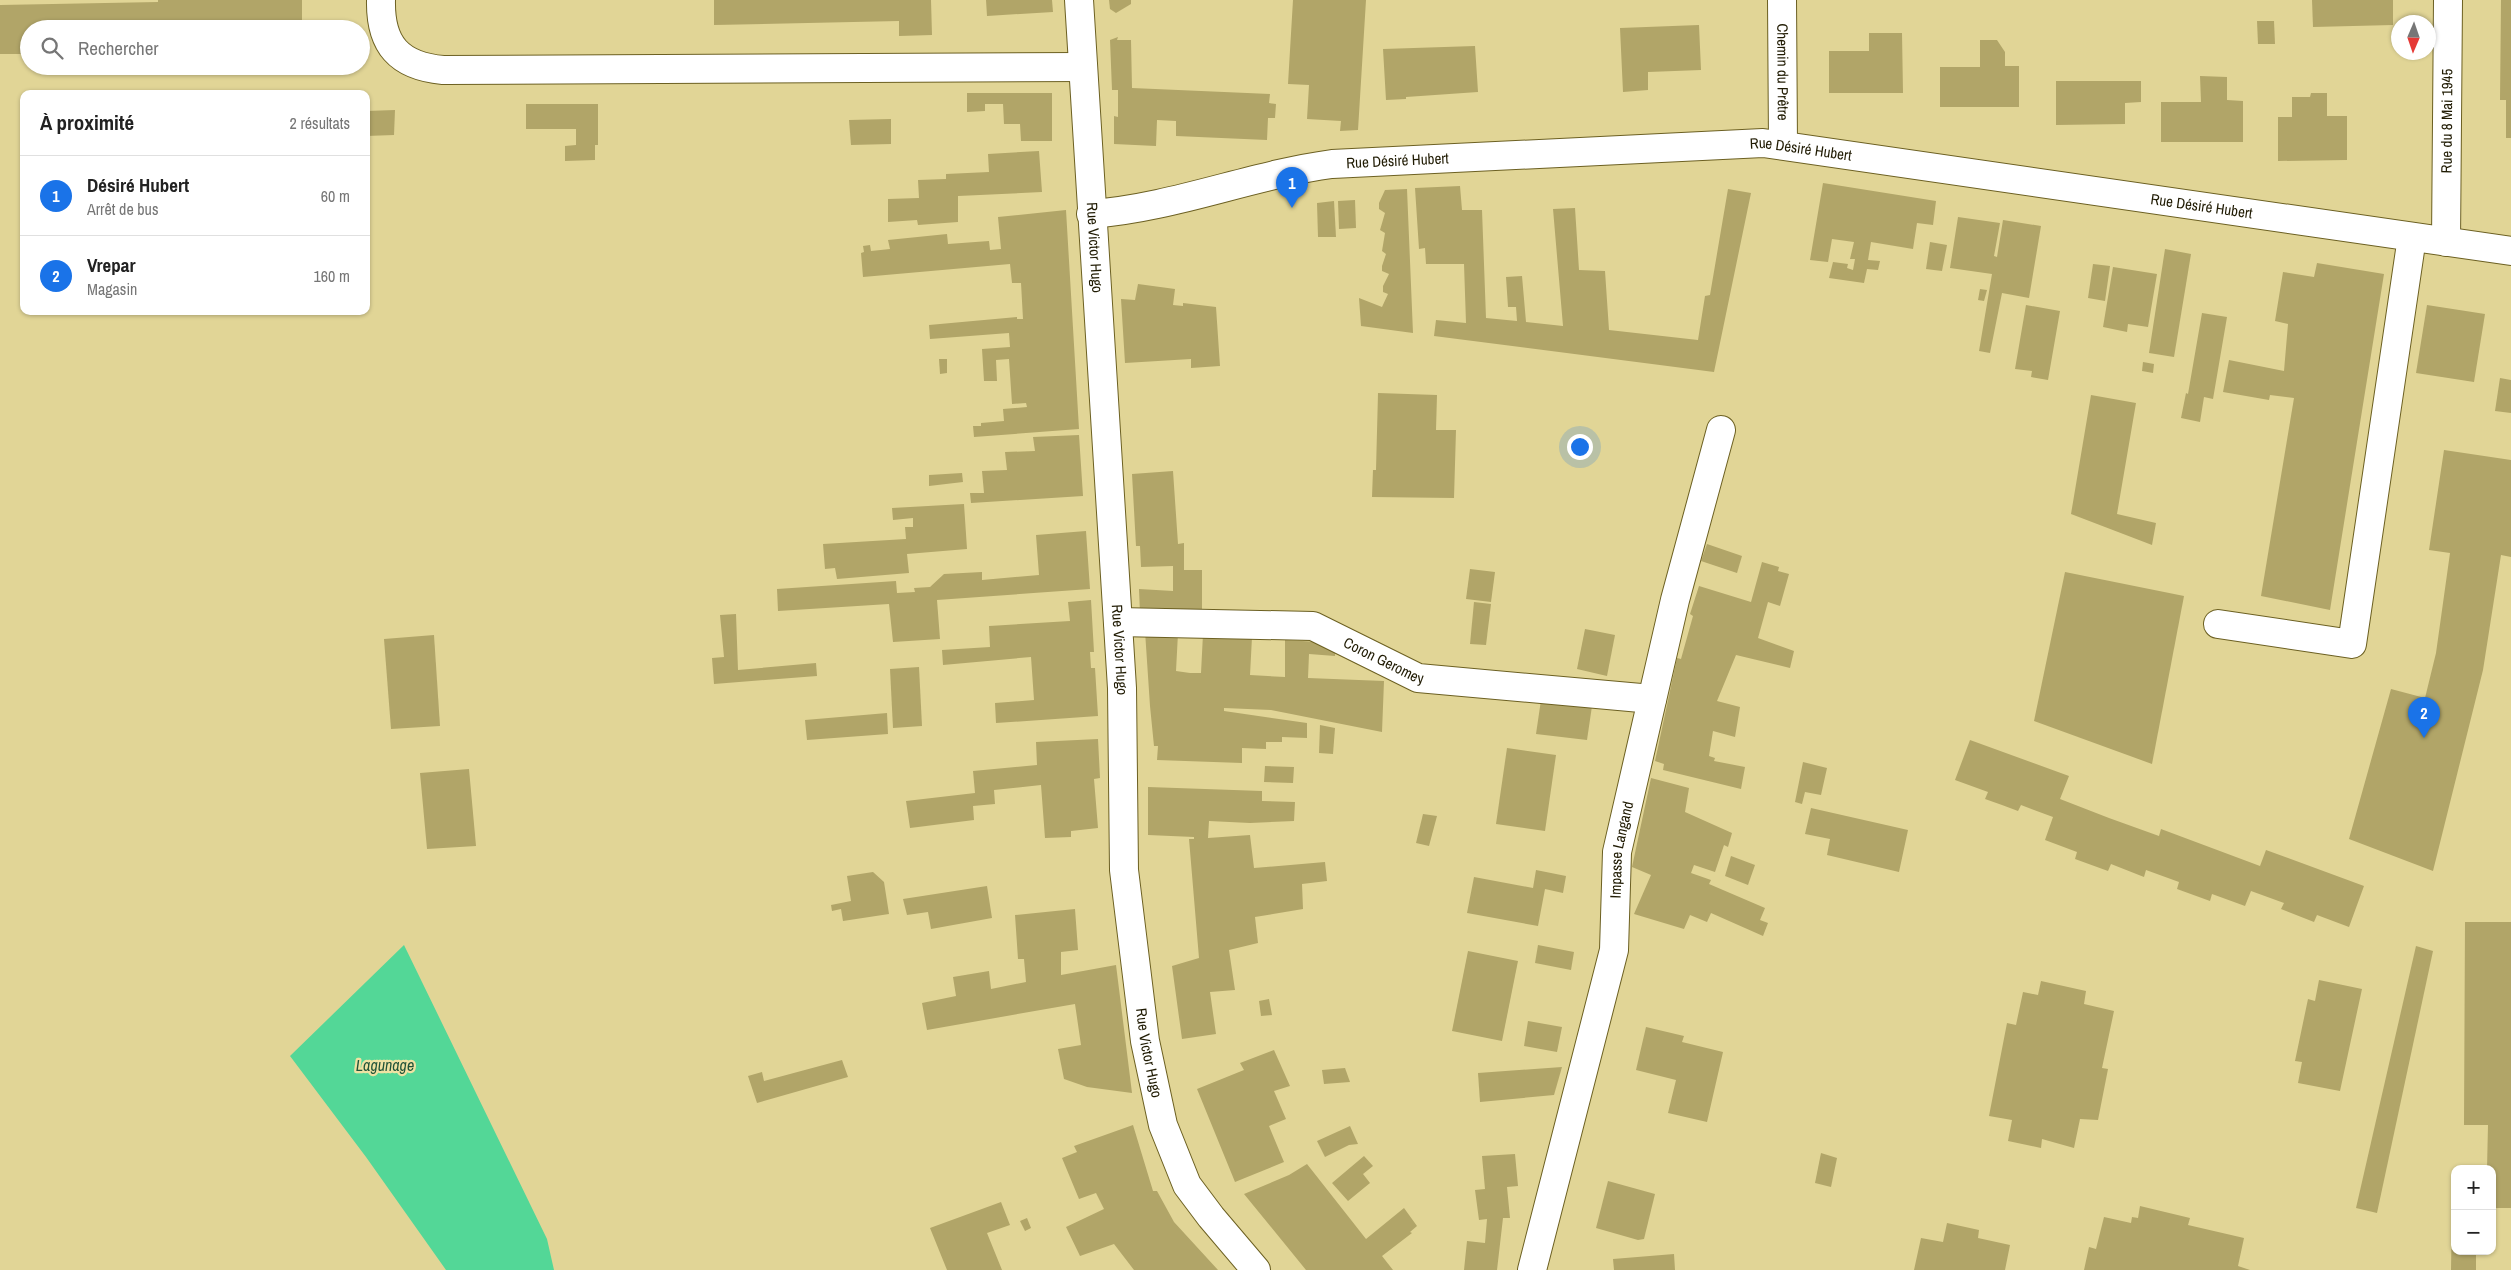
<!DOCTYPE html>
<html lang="fr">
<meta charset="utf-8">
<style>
body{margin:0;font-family:"Archivo Narrow",sans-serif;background:#f6f6f6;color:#222}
.controls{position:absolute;right:15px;bottom:15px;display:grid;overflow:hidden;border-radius:10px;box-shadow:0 1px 4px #0004}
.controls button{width:45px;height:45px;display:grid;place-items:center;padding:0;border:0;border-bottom:1px solid #e0e0e0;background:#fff;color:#222;font:25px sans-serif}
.compass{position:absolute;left:2391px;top:15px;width:45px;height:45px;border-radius:50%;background:#fff;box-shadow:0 1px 4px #0004;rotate:182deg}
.you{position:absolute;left:1579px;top:446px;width:18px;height:18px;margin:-12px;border:4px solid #fff;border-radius:50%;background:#1a73e8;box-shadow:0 0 0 8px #1a73e833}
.badge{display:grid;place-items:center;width:32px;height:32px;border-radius:50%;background:#1a73e8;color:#fff;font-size:16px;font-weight:700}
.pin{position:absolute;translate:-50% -41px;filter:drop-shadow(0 1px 2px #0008)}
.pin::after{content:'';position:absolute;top:26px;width:18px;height:15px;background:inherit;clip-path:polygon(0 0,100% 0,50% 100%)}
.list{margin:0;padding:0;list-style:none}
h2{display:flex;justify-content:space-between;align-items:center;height:65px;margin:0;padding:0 20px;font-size:21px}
h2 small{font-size:16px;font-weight:400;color:#767676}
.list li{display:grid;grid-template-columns:32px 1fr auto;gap:15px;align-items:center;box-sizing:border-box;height:80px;padding:0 20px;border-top:1px solid #e0e0e0}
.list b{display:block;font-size:19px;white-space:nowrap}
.list p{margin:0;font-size:16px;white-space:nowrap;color:#767676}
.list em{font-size:16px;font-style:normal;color:#767676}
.icon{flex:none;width:28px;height:28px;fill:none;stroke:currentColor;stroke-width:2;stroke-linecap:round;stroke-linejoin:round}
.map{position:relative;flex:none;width:2511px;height:1270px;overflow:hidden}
.search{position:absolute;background:#fff;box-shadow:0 1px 4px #0004;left:20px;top:20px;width:350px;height:55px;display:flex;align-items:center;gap:12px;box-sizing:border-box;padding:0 18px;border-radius:28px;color:#767676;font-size:19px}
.panel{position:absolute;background:#fff;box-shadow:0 1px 4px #0004;left:20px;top:90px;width:350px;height:225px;border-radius:10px}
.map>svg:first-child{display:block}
.water{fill:#53d797}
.building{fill:#b1a568}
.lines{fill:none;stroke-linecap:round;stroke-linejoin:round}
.minor-casing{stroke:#6c6022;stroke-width:30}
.minor{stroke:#fff;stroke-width:28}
.labels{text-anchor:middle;stroke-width:4.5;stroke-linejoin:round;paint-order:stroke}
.street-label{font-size:15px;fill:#201b03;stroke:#eee2a3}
.water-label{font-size:16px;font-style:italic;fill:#1f5339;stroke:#eee2a3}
</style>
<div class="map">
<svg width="2511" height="1270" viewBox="0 0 2511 1270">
<rect width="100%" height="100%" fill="#e1d596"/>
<!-- water -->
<polygon class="water" points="404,945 547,1239 554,1270 446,1270 366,1157 290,1056"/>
<!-- building -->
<g class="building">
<polygon points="158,0 302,0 302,29 29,29 29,54 0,54 0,5 158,2"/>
<polygon points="714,0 931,0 932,35 899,36 899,21 714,25"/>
<polygon points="986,0 1052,0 1053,12 987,16"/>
<polygon points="1109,0 1131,0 1131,4 1116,13 1110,9"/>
<polygon points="1293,0 1366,0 1358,130 1340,131 1341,121 1307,119 1309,85 1288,84"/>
<polygon points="2312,0 2393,0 2393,25 2313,27"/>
<polygon points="2501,0 2511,0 2511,138 2506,138 2506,100 2500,100"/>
<polygon points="2257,21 2274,21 2275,44 2258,44"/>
<polygon points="1699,25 1701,70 1648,72 1648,90 1623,92 1620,28"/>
<polygon points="1869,33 1902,33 1903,93 1829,93 1829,51 1869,51"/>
<polygon points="1118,37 1117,40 1131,40 1132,88 1270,94 1269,103 1276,104 1275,118 1268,118 1267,140 1176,136 1176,121 1157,120 1156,146 1114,144 1114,116 1118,117 1118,90 1112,90 1110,40"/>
<polygon points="1980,40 1997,40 2005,52 2005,66 2019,66 2019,107 1940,107 1940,67 1980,67"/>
<polygon points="1475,46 1478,92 1406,97 1406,99 1386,100 1383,49"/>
<polygon points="2200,76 2227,77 2227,100 2243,101 2243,142 2161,142 2161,102 2201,102"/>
<polygon points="2056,81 2141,81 2141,102 2125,103 2125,124 2056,125"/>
<polygon points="967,93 1052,93 1052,141 1021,141 1020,124 1004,124 1003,104 985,104 985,111 967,112"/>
<polygon points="2311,93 2327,93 2327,116 2347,116 2347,160 2278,161 2278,117 2292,117 2292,97 2310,97"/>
<polygon points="526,104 598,104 598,145 595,145 595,160 565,161 565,146 576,145 576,129 526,129"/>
<polygon points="395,110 394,135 366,136 366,111"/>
<polygon points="891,119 891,144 851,145 849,120"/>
<polygon points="1039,151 1042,192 958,196 958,222 918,225 917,220 888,222 888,199 919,198 918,180 946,179 946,174 989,172 988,154"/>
<polygon points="1823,183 1936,201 1933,225 1917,223 1913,249 1871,242 1868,260 1880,261 1878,270 1867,269 1864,283 1829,278 1833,262 1848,264 1847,268 1853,270 1855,259 1850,259 1854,242 1832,239 1828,262 1810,260"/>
<polygon points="1460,186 1462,210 1482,210 1486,318 1517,321 1516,307 1508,307 1506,277 1522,276 1526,322 1563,326 1553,209 1575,208 1579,270 1605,271 1609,330 1698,340 1705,296 1710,295 1728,189 1751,193 1714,372 1434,336 1436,320 1466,323 1464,264 1426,264 1425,248 1419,249 1415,188"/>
<polygon points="1407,189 1413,333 1361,326 1359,298 1382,307 1388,294 1383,292 1383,286 1389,274 1382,271 1382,266 1386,254 1382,251 1385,233 1380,230 1385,213 1379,209 1379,203 1385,190"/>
<polygon points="1355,200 1356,228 1339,229 1338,201"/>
<polygon points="1334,201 1336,237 1318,237 1317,203"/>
<polygon points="1066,210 1079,429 974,437 973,426 981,426 981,423 1004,421 1003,409 1027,407 1026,403 1012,404 1009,359 996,360 997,381 984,381 982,349 1010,347 1009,333 930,339 929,325 1017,317 1017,319 1023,319 1021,283 1012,283 1010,264 863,277 861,253 864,252 863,246 870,245 871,251 890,249 888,240 947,234 948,244 989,241 990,250 1001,249 998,217"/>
<polygon points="1958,217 2000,223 1994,256 1997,257 2003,220 2041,226 2029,298 2002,293 1990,353 1979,351 1992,274 1950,268"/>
<polygon points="1930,242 1947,245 1942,271 1926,269"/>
<polygon points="2165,249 2191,254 2174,357 2149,353"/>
<polygon points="2317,263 2384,274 2330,610 2261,596 2294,398 2270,395 2269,400 2223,392 2229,360 2284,371 2288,324 2275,321 2283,272 2314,277"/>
<polygon points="2093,264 2110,266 2105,301 2088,298"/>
<polygon points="2113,267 2157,274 2148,327 2128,324 2127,332 2103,327"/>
<polygon points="1138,284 1175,289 1173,305 1183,306 1183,303 1216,307 1220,366 1191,368 1191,359 1125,363 1121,299 1135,300"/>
<polygon points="1980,289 1987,290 1984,301 1978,300"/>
<polygon points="2026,305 2060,311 2048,380 2031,377 2032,371 2015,369"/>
<polygon points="2427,305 2485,314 2474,382 2416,373"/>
<polygon points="2202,313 2227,317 2213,399 2204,397 2200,422 2181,418 2186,393 2188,394"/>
<polygon points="939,359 947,359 947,373 940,374"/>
<polygon points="2143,362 2154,364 2153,373 2142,371"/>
<polygon points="2500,378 2511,380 2511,413 2495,411"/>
<polygon points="1378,393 1437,395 1436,430 1456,430 1454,498 1372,497 1373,470 1376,470"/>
<polygon points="2091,395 2136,403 2117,514 2156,523 2152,545 2071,514"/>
<polygon points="1079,435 1083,496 971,503 970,493 984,493 982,471 1007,470 1005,452 1035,451 1033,437"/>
<polygon points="2444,450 2511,460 2511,557 2501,555 2483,670 2433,871 2349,839 2391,689 2425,698 2436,653 2450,553 2429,550"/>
<polygon points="1173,471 1178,544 1184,543 1184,570 1202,570 1202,616 1140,614 1139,589 1173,591 1173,566 1141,567 1140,546 1136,546 1132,474"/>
<polygon points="962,473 963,482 929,486 929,475"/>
<polygon points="964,504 967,549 907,554 909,573 837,579 835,568 825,569 823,544 906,539 905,527 913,527 913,518 893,520 892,508"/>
<polygon points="1086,531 1090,589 937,600 940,639 893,642 889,604 778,611 777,589 896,581 897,593 915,592 914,588 930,587 944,574 982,572 982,580 1039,575 1036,535"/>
<polygon points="1707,544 1742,556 1737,573 1701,561"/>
<polygon points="1762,562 1779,567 1778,571 1789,574 1780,606 1768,602 1758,638 1794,651 1790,668 1736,655 1717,701 1740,707 1735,737 1713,731 1709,756 1715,758 1714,761 1745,767 1741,789 1663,770 1664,764 1655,761 1677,658 1681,659 1693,616 1690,614 1699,586 1751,602"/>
<polygon points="1470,569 1495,572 1491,602 1466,599"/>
<polygon points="2065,572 2184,596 2152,764 2034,721"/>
<polygon points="1091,600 1094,652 1090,652 1091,668 1095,668 1098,716 996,723 995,703 1034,700 1031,657 943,665 942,650 990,647 989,626 1070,621 1068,602"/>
<polygon points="1474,602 1491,604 1486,645 1470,644"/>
<polygon points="736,614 738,670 816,663 817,676 714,684 712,658 724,657 720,615"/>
<polygon points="1585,629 1615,635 1607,676 1577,669"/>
<polygon points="1145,631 1178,633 1176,671 1190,673 1201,673 1203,634 1252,637 1250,675 1285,677 1285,640 1336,643 1335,656 1309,654 1308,678 1384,681 1382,732 1271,710 1224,708 1224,711 1307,723 1307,738 1282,737 1282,742 1266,742 1266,749 1242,748 1242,763 1157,760 1158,746 1154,746 1150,706"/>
<polygon points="434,635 440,726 391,729 384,639"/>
<polygon points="919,667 922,726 893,728 890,669"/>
<polygon points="1541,700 1592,706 1587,740 1536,734"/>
<polygon points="887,713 888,734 807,740 805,720"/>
<polygon points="1320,725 1335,728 1333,754 1319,753"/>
<polygon points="1098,739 1100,778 1094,779 1098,828 1071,831 1071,837 1045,838 1041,785 994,790 995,804 973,806 974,820 910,828 906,801 975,793 973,771 1037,765 1036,742"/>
<polygon points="1970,740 2069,776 2060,799 2109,818 2159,836 2161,829 2260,866 2266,850 2364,886 2349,927 2317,915 2314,922 2281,909 2284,903 2251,891 2245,906 2212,894 2210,901 2177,889 2179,882 2146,870 2144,877 2111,864 2108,871 2075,859 2077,852 2045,840 2053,817 2021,805 2018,811 2002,805 1985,799 1988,792 1955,780"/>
<polygon points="1507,748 1556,755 1545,831 1496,824"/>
<polygon points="1803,762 1827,768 1821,795 1805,792 1802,804 1795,802"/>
<polygon points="1265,766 1294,767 1293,783 1264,782"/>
<polygon points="469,769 476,846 427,849 420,773"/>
<polygon points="1651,778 1689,788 1685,812 1732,833 1728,847 1724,845 1715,872 1694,865 1691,873 1711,880 1709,884 1765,908 1760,920 1768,923 1763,936 1711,913 1707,922 1690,915 1684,929 1634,914 1651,875 1632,867"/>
<polygon points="1148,787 1262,791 1262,801 1295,802 1294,821 1250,823 1209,821 1208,838 1250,835 1254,868 1325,862 1327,881 1302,884 1303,909 1255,917 1258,943 1229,950 1235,990 1210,992 1216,1034 1182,1039 1172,966 1199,958 1189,839 1194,839 1194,837 1148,835"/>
<polygon points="1811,808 1908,830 1899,872 1827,855 1830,839 1805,834"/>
<polygon points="1423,814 1437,816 1429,846 1416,843"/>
<polygon points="1731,856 1755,865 1748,885 1725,876"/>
<polygon points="1536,870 1566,876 1563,893 1545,889 1538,926 1467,913 1474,877 1533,888"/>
<polygon points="873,872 884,882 889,914 843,921 841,909 832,911 831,905 851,901 847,876"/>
<polygon points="987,886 992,918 931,929 928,912 907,915 903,899"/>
<polygon points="1075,909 1078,950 1061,952 1061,975 1116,965 1132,1093 1087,1087 1064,1079 1058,1049 1081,1045 1075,1004 927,1030 922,1003 956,996 953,977 989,971 991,989 1026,982 1024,959 1018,959 1015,915"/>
<polygon points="2465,922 2511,922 2511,1208 2492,1208 2492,1169 2487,1169 2488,1125 2464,1125"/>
<polygon points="1538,945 1574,952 1571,970 1535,963"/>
<polygon points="2416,946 2433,951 2377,1213 2356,1208"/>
<polygon points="1468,951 1518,961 1502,1041 1452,1031"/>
<polygon points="2319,980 2362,989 2340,1091 2298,1083 2302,1062 2295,1061 2308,999 2315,1001"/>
<polygon points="2041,981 2086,991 2084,1004 2114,1011 2102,1068 2108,1069 2098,1120 2080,1119 2074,1148 2042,1139 2041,1148 2008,1141 2012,1120 1989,1116 2007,1023 2016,1025 2023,992 2038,995"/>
<polygon points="1269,999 1272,1015 1261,1016 1259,1001"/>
<polygon points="1528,1021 1562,1027 1557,1052 1524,1046"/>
<polygon points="1646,1027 1684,1036 1682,1042 1723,1052 1707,1122 1668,1113 1676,1080 1636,1070"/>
<polygon points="1274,1050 1290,1086 1274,1091 1286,1119 1269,1126 1284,1162 1235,1182 1197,1089 1244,1070 1240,1063"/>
<polygon points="842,1060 848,1077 757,1103 748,1076 762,1072 764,1081"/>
<polygon points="1562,1067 1554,1095 1480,1102 1478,1073"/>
<polygon points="1345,1068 1350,1082 1324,1084 1322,1070"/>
<polygon points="1133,1125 1153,1191 1157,1191 1174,1222 1218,1270 1134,1270 1114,1244 1080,1256 1066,1227 1104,1209 1096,1193 1079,1199 1062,1158 1077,1152 1074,1146"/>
<polygon points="1350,1126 1358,1144 1349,1145 1325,1157 1317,1141"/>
<polygon points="1821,1153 1837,1158 1831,1187 1815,1183"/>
<polygon points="1515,1154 1518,1186 1507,1187 1510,1218 1503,1218 1497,1270 1464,1270 1467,1241 1485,1243 1487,1219 1479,1220 1475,1190 1485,1189 1482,1156"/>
<polygon points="1364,1156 1373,1166 1363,1174 1370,1183 1348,1201 1332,1183"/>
<polygon points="1307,1164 1366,1239 1404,1208 1417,1226 1410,1232 1412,1233 1382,1256 1393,1270 1306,1270 1244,1194 1289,1175"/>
<polygon points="1608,1181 1655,1194 1644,1239 1638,1240 1596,1228"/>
<polygon points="1001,1202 1010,1225 987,1233 1002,1270 947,1270 930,1228"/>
<polygon points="2140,1206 2190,1218 2188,1225 2244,1238 2238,1266 2250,1270 2084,1270 2089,1247 2096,1249 2104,1217 2131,1223 2132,1217 2138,1218"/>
<polygon points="2452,1208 2455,1208 2455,1251 2476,1251 2476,1270 2451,1270"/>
<polygon points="1027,1218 1031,1228 1025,1231 1020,1221"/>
<polygon points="1947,1223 1979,1230 1978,1238 2010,1245 2005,1270 1914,1270 1921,1238 1943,1242"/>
<polygon points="1674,1254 1675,1270 1614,1270 1613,1259"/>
</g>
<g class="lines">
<!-- minor casing -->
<g class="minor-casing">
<g id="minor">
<path d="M381 0C380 45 399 66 443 70L1083 67"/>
<path id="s1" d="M1079 0 1122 688 1124 870 1145 1041 1163 1125 1187 1185 1211 1217 1256 1270"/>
<path id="s2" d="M1782 0 1783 144"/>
<path id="s3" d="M1091 214C1173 208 1251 175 1332 164L1763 143 2511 251"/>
<path id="s4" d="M2446 242 2448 0"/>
<path id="s5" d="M1118 622 1313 626 1418 678 1652 699"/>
<polyline points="2218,624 2352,644 2412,237"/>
<path id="s6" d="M1532 1270 1614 950 1617 852 1675 600 1721 430"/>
</g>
</g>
<!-- minor -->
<use href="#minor" class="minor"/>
</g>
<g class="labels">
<!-- street labels -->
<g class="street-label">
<text dy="5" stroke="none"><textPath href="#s2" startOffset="72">Chemin du Prêtre</textPath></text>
<text dy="5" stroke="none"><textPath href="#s4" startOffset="121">Rue du 8 Mai 1945</textPath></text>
<text dy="5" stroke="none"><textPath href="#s3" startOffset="716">Rue Désiré Hubert</textPath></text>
<text dy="5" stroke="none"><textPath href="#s3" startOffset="312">Rue Désiré Hubert</textPath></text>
<text dy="5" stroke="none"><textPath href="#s3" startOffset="1121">Rue Désiré Hubert</textPath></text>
<text dy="5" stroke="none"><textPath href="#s1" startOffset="248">Rue Victor Hugo</textPath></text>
<text dy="5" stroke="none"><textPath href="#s1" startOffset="651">Rue Victor Hugo</textPath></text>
<text dy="5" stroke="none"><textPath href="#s5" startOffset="274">Coron Geromey</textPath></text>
<text dy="5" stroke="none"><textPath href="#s6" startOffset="431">Impasse Langand</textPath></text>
<text dy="5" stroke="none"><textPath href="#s1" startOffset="1056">Rue Victor Hugo</textPath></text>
</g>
<!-- water labels -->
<g class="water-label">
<text x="385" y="1071">Lagunage</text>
</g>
</g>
</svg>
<div class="controls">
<button>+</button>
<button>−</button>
</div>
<svg class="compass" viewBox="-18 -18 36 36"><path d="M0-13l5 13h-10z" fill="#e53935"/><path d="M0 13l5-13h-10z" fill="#767676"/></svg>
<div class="you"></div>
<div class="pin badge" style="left:1292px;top:208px">1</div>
<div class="pin badge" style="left:2424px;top:738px">2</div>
<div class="search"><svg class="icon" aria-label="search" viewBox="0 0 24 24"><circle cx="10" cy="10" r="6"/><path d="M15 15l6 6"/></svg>Rechercher</div>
<section class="panel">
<h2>À proximité<small>2 résultats</small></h2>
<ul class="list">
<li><span class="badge">1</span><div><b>Désiré Hubert</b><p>Arrêt de bus</p></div><em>60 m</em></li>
<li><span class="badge">2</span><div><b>Vrepar</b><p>Magasin</p></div><em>160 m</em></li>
</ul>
</section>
</div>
